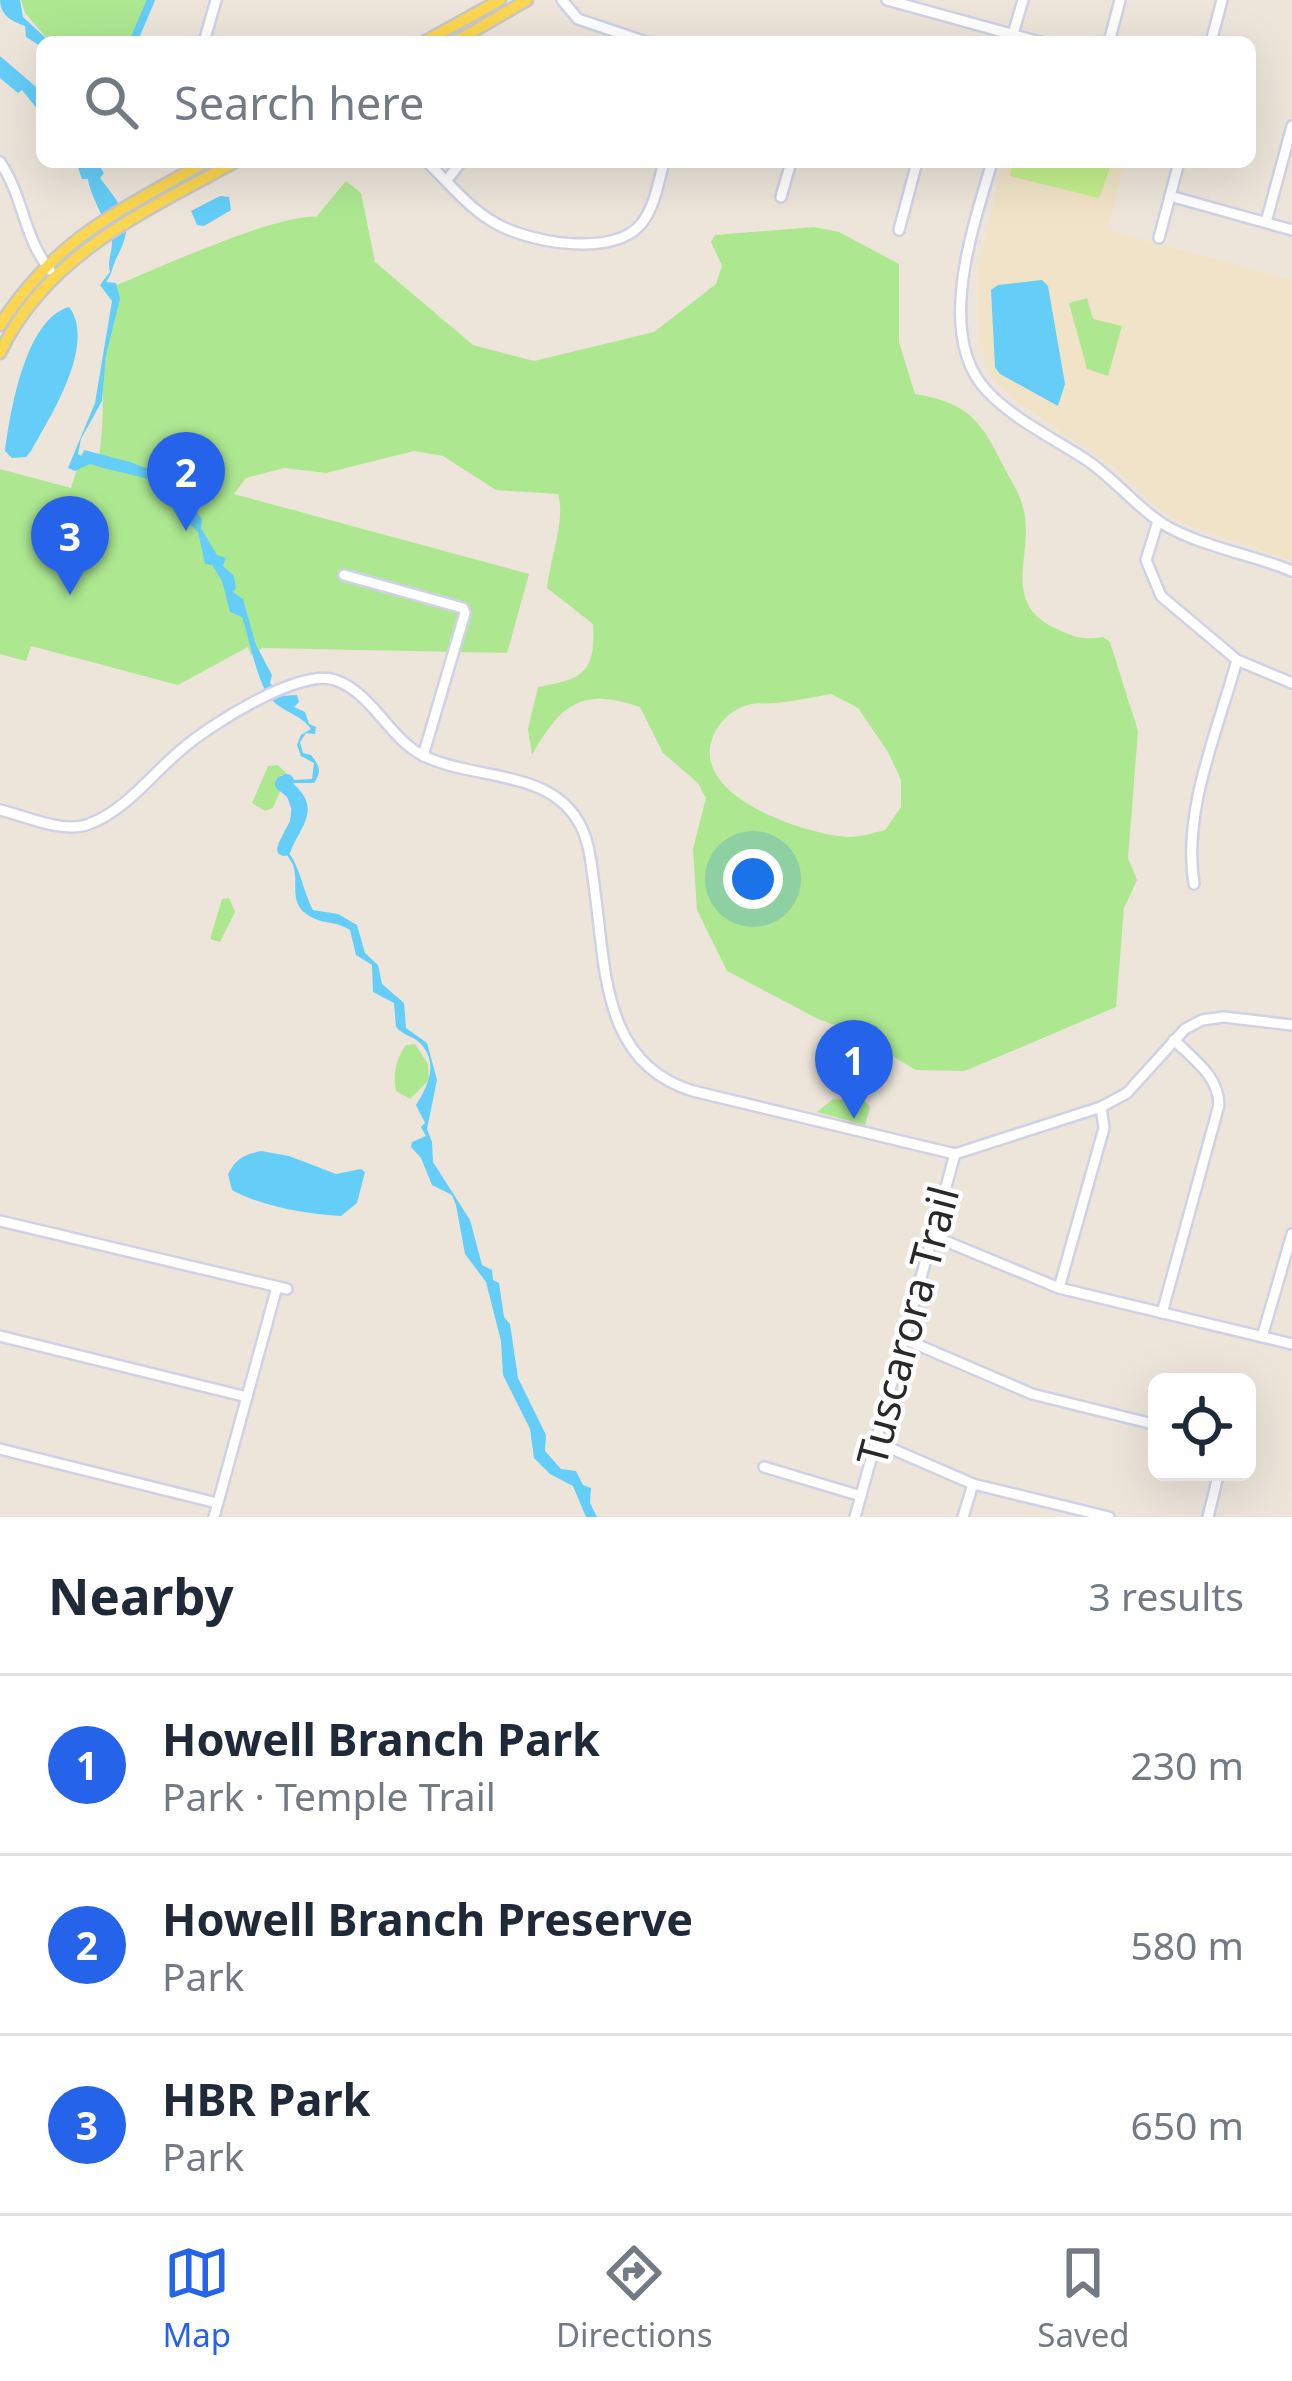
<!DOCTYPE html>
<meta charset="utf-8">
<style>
body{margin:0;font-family:"Noto Sans",sans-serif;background:#f2f2f3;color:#1f2937}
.controls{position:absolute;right:36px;bottom:36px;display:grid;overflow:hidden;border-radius:18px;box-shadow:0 12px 48px #0002}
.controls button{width:108px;height:108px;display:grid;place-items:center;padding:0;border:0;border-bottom:3px solid #e0e1e3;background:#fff;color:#1f2937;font:60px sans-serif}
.you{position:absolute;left:753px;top:879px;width:42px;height:42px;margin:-30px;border:9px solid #fff;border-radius:50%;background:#1a73e8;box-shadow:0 0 0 18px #1a73e833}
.badge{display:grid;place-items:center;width:78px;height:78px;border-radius:50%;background:#2563eb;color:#fff;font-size:39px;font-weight:700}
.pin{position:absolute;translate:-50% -99px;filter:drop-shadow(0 3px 6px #0008)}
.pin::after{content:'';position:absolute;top:63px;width:42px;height:36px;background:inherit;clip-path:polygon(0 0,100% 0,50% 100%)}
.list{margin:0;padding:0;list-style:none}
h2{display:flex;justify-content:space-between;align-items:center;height:156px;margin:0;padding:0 48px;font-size:51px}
h2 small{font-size:39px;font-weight:400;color:#747a83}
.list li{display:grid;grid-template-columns:78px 1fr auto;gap:36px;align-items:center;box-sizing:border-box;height:180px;padding:0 48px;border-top:3px solid #e0e1e3}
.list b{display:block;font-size:45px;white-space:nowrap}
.list p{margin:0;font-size:39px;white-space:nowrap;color:#747a83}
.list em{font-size:39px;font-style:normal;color:#747a83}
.icon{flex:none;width:66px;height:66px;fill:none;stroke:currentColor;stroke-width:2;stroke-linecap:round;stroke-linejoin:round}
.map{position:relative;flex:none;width:1292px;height:1517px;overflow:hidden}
.search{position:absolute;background:#fff;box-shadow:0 12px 48px #0002;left:36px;right:36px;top:36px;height:132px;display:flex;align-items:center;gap:30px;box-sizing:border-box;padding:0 42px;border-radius:18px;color:#747a83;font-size:45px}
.sheet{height:696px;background:#fff}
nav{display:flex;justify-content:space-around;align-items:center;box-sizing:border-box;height:168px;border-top:3px solid #e0e1e3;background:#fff;font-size:33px;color:#747a83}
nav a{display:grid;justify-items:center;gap:6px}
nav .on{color:#2563eb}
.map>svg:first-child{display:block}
.education{fill:#f0e3c7}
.green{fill:#ade891;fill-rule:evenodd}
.pitch{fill:#c4f08c}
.water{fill:#64cef8}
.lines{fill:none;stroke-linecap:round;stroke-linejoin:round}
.stream{stroke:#64cef8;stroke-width:3}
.canal{stroke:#64cef8;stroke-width:8}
.river{stroke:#64cef8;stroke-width:14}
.minor-casing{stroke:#cfd2e4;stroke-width:14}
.major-casing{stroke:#c7c7c7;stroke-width:15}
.minor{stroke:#fff;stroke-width:9}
.major{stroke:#fbd650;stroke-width:10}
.labels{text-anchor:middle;stroke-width:9;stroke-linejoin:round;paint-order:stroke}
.street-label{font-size:42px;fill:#292929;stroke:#fff}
</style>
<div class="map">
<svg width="1292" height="1517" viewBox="0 0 1292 1517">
<rect width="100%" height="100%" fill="#ede5da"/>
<!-- education -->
<polygon class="education" points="1003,162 1126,162 1107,230 1292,280 1292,561 1171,519 1116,469 1017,401 993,379 979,344 977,273"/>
<!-- green -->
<g class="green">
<polygon points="21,0 150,0 133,42 50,42 25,13"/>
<path d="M346 181 361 193 375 262 473 345 534 361 654 332 716 284 722 266 711 242 715 235 814 227 839 232 899 264V342L915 394C968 403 980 419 1003 465 1009 478 1020 493 1023 507 1036 554 997 603 1059 630 1076 638 1084 640 1103 637L1110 642 1138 731 1128 858 1137 880 1124 908 1116 1007 965 1071 916 1070 846 1029 818 1019 727 971 697 910 693 849 706 798 698 783 663 753 640 707C583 687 561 703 532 755L528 729 538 687C580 679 596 676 593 624L547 588C550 559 566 519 558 494L496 490 443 456 414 451 326 473 284 468 246 478 234 494 529 574 507 653 262 648 251 655 248 647 178 685 31 646 26 661 0 654V469L71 488 82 453 99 457C103 429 103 404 103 377 102 346 120 318 110 288 151 271 278 213 316 217ZM831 694 858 708 888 752 901 780V807L885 830C873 833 861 837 849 837 803 834 686 795 714 734 720 721 734 708 748 705 757 702 767 704 776 703 794 701 813 697 831 694Z"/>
<polygon points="1087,298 1093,319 1122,326 1108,376 1087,369 1069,303"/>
<polygon points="278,765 288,775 281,775 277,783 281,789 273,808 265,811 252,803 268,766"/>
<polygon points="229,898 235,912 220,942 210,939 222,899"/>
<path d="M415 1044 428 1064 429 1080 410 1099 396 1091C393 1074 395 1060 406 1045Z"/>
<polygon points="833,1099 865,1101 870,1107 865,1125 817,1112"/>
</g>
<!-- pitch -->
<polygon class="pitch" points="1013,162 1112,162 1099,198 1010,176"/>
<!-- water -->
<g class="water">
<path d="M0 0H20L23 17 50 42H42V47L26 37 25 26C11 21 1 16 0 0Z"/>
<polygon points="0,56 42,92 38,110 22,90 18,93 0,78"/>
<path d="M76 162H97L104 173 100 178C124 210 136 221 117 257 112 266 113 273 106 282L116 283 120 299 106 355 102 401 81 439 78 454 82 456 84 450 130 462 188 484 186 499 202 519 201 528 217 555 226 558 223 566 234 576 236 588 233 592 243 599 256 645 272 675 270 683 280 696 297 695 299 702 294 707 305 712 309 724 316 727 315 734 306 733 300 742 303 753 311 755C320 767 322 771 314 783H285L288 787 283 790 277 783 278 777 285 775 291 780 312 779 314 763 301 756 297 745 301 735 311 729C300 714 285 713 273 701 258 688 249 637 242 617L230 612 222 581 212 565 205 564 198 532 186 520 188 508 180 501V491C149 476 121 474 90 464L75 471 68 468 95 403 112 301 100 285 110 272C107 260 112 254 112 242 111 229 90 197 88 179H82Z"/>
<polygon points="220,196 229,197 231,210 204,226 197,225 191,211"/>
<polygon points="1042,280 1048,286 1065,384 1058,406 1000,374 995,367 991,290 998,285"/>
<path d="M69 307C97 344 50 417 31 451L26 457 12 458 5 451C10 413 25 319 69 307Z"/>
<path d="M289 834 293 836 286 849C301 867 302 889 313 910L338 914 357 925 365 953 378 965 382 984 404 1003 406 1028 427 1043 437 1080 427 1129 432 1142 433 1162 470 1220 482 1265 492 1270 493 1280 499 1283 504 1317 510 1324 518 1378 546 1435 545 1451 561 1469 576 1471 583 1485 591 1488 590 1503 597 1517H586L573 1486 550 1474 534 1458 530 1429 503 1375 501 1341 486 1282 465 1254 456 1205 452 1195 432 1185 421 1158 411 1147 412 1142 426 1136 421 1127 425 1123 416 1105C427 1087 440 1064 420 1043 413 1036 404 1036 396 1027L394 1003 373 992 372 965 356 955 350 930C336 921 325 924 313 918 286 905 300 884 293 865 292 862 285 852 283 849Z"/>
<path d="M261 1151 289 1156 336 1174 361 1169 365 1172 357 1203 341 1216C307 1214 263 1207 232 1190L228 1174C237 1158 243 1155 261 1151Z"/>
</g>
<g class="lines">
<!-- stream -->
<polyline class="stream" points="286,789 293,809 290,835"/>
<!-- canal -->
<polyline class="canal" points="133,42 151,0"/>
<!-- river -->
<path class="river" d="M284 849C294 822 317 808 282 784L287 781"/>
<!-- minor casing -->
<g class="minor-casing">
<g id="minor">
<polyline points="562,0 578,19 646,42"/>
<polyline points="887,0 1040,42"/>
<polyline points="1013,34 1023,0"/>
<polyline points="204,42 216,0"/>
<polyline points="1109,42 1120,0"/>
<polyline points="1211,42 1222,0"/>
<path d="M0 162C23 195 24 239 50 270"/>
<path d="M427 162C447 181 466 205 490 220 523 242 613 259 641 224 655 207 658 183 664 162"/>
<path d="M992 162C974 225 934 335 987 391 1013 419 1053 438 1085 459 1114 478 1135 506 1163 524 1201 547 1251 554 1292 571"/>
<polyline points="447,180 461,162"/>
<polyline points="1170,196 1292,230"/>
<polyline points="781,197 791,162"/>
<polyline points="1266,222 1292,126"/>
<polyline points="899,230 917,162"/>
<polyline points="1159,238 1179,162"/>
<polyline points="1158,521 1146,560 1161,596 1237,660 1292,683"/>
<polyline points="344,575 463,608 465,613 423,756"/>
<path d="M0 810C26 816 63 834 89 824 125 811 152 774 181 750 208 726 299 668 335 680 373 693 389 739 424 756 471 779 542 770 574 815 589 835 591 861 594 885 606 965 600 1063 693 1091L955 1154"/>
<path d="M1194 884C1182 811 1218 730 1237 660"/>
<polyline points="955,1154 1101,1107 1127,1093 1185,1029 1202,1020 1224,1017 1292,1025"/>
<polyline points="0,1221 287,1289"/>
<polyline points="933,1236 1059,1288 1292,1344"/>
<polyline points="1059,1288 1104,1128 1101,1107"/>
<path d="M1162 1313 1219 1105C1218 1075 1194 1060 1174 1040"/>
<polyline points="0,1336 247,1397"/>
<polyline points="1262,1337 1292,1234"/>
<polyline points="904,1339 1032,1394 1157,1425"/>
<polyline points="876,1442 973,1484 1109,1517"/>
<polyline points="0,1449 217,1503"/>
<polyline points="764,1467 861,1496"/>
<polyline points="214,1517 277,1287"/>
<polyline points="855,1517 955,1154"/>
<polyline points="963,1517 973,1484"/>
<polyline points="1208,1517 1219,1472"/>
</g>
</g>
<!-- major casing -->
<g class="major-casing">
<g id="major">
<polyline points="424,42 500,0"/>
<polyline points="455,42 527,0"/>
<path d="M0 325C57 237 118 212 205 162"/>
<path d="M0 353C46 255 145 211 235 162"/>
</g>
</g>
<!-- minor -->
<use href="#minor" class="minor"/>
<!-- major -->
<use href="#major" class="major"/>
</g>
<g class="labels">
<!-- street labels -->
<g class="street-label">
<text transform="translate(908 1326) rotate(-75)" y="15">Tuscarora Trail</text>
</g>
</g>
</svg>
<div class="controls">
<button><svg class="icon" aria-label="locate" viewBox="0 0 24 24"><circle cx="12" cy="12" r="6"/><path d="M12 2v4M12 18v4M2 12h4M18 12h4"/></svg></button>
</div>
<div class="you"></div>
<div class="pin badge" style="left:854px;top:1119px">1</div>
<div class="pin badge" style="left:186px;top:531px">2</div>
<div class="pin badge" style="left:70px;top:595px">3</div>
<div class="search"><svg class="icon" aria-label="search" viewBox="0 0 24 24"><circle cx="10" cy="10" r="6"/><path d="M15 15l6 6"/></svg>Search here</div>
</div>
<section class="sheet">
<h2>Nearby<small>3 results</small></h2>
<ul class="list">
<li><span class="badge">1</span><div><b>Howell Branch Park</b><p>Park · Temple Trail</p></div><em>230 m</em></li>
<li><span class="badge">2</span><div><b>Howell Branch Preserve</b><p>Park</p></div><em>580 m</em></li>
<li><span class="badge">3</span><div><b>HBR Park</b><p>Park</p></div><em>650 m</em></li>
</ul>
</section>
<nav>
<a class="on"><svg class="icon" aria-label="map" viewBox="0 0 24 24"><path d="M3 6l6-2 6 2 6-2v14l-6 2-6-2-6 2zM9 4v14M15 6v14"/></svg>Map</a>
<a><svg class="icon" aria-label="directions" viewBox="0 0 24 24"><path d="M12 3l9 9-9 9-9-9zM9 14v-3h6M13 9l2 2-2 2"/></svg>Directions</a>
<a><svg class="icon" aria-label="saved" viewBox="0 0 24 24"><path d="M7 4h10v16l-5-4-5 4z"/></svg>Saved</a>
</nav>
